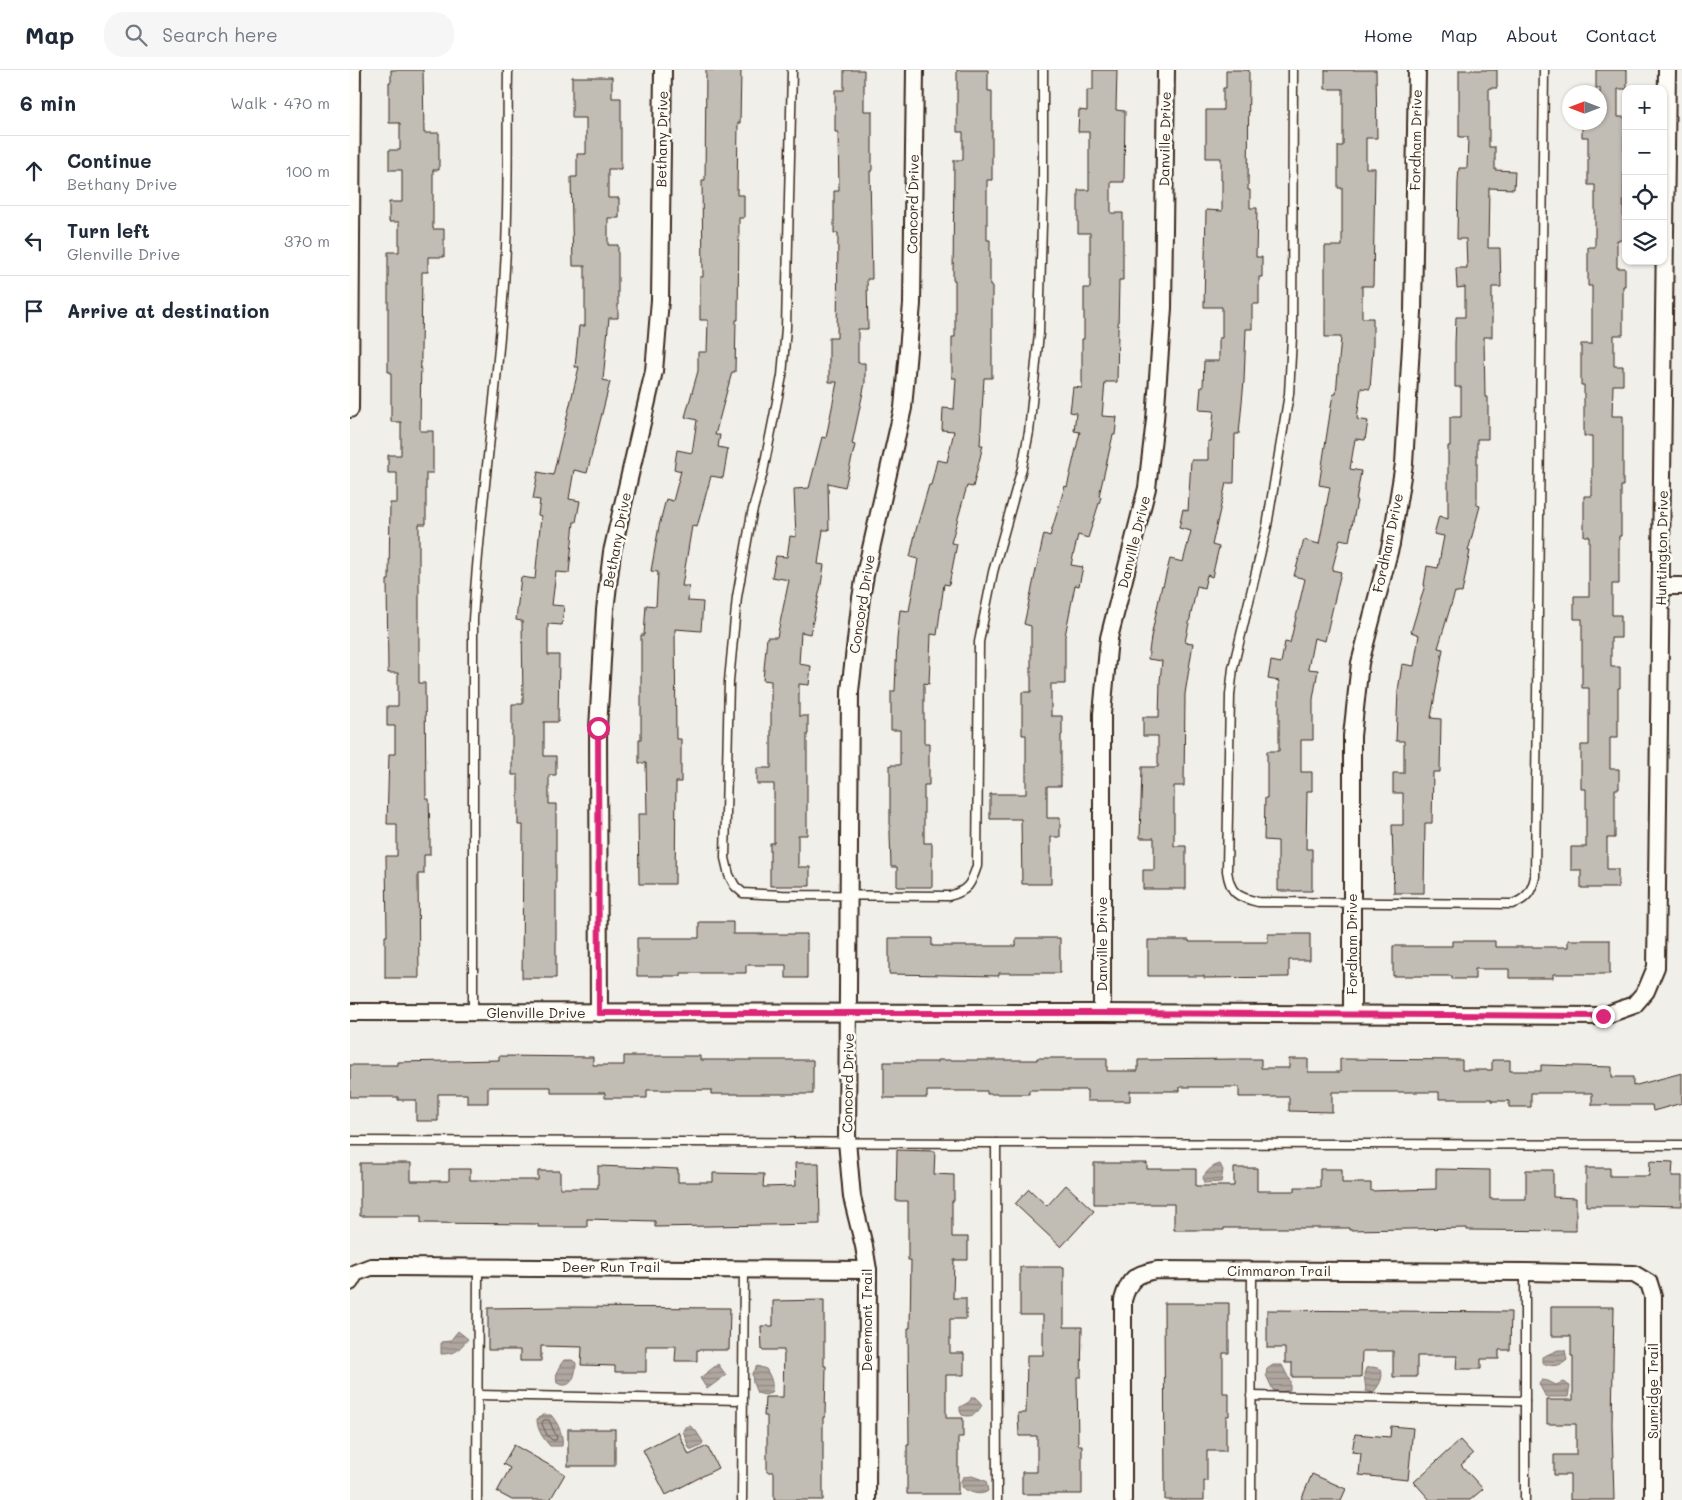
<!DOCTYPE html>
<meta charset="utf-8">
<style>
body{margin:0;font-family:Mali,sans-serif;background:#f6f6f7;color:#1f2937}
.controls{position:absolute;right:15px;top:15px;display:grid;overflow:hidden;border-radius:10px;box-shadow:0 1px 4px #0004}
.controls button{width:45px;height:45px;display:grid;place-items:center;padding:0;border:0;border-bottom:1px solid #e0e1e3;background:#fff;color:#1f2937;font:25px sans-serif}
.compass{position:absolute;left:1212px;top:15px;width:45px;height:45px;border-radius:50%;background:#fff;box-shadow:0 1px 4px #0004;rotate:270deg}
.stop{position:absolute;width:15px;height:15px;margin:-11px;border:4px solid #db2777;border-radius:50%;background:#fff}
.stop.end{background:#db2777;border-color:#fff;box-shadow:0 1px 5px #0008}
.list{margin:0;padding:0;list-style:none}
h2{display:flex;justify-content:space-between;align-items:center;height:65px;margin:0;padding:0 20px;font-size:21px}
h2 small{font-size:16px;font-weight:400;color:#747a83}
.list li{display:grid;grid-template-columns:32px 1fr auto;gap:15px;align-items:center;box-sizing:border-box;height:70px;padding:0 20px;border-top:1px solid #e0e1e3}
.list b{display:block;font-size:19px;white-space:nowrap}
.list p{margin:0;font-size:16px;white-space:nowrap;color:#747a83}
.list em{font-size:16px;font-style:normal;color:#747a83}
.icon{flex:none;width:28px;height:28px;fill:none;stroke:currentColor;stroke-width:2;stroke-linecap:round;stroke-linejoin:round}
.map{position:relative;flex:none;width:1332px;height:1430px;overflow:hidden}
header{display:flex;align-items:center;gap:30px;box-sizing:border-box;height:70px;padding:0 25px;background:#fff;border-bottom:1px solid #e0e1e3}
header strong{font-size:24px}
nav{display:flex;gap:28px;margin-inline-start:auto;font-size:18px}
.search{width:350px;height:45px;background:#f6f6f7;display:flex;align-items:center;gap:12px;box-sizing:border-box;padding:0 18px;border-radius:20px;color:#747a83;font-size:19px}
main{display:flex}
aside{flex:1;background:#fff}
.map>svg:first-child{display:block}
.water{fill:url(#water-rules);stroke:#80746b}
.lines{fill:none;stroke-linecap:round;stroke-linejoin:round}
.shore{stroke:#695c52;stroke-width:1}
.building{fill:#c1bcb4;stroke:#3b2a1e}
.lane-casing{stroke:#3b2a1e;stroke-width:11}
.street-casing{stroke:#3b2a1e;stroke-width:20}
.lane{stroke:#fdfcf7;stroke-width:8}
.street{stroke:#fdfcf7;stroke-width:16}
.route{stroke:#db2777;stroke-width:6}
.labels{text-anchor:middle;stroke-width:5;stroke-linejoin:round;paint-order:stroke}
.street-label{font-size:14px;fill:#3b2a1e;stroke:#fdfcf7}
</style>
<header>
<strong>Map</strong>
<div class="search"><svg class="icon" aria-label="search" viewBox="0 0 24 24"><circle cx="10" cy="10" r="6"/><path d="M15 15l6 6"/></svg>Search here</div>
<nav><a>Home</a><a>Map</a><a>About</a><a>Contact</a></nav>
</header>
<main>
<aside>
<h2>6 min<small>Walk · 470 m</small></h2>
<ul class="list">
<li><svg class="icon" aria-label="ahead" viewBox="0 0 24 24"><path d="M12 20V5M6 11l6-6 6 6"/></svg><div><b>Continue</b><p>Bethany Drive</p></div><em>100 m</em></li>
<li><svg class="icon" aria-label="left" viewBox="0 0 24 24"><path d="M17 20v-9H6M10 6l-5 5 5 5"/></svg><div><b>Turn left</b><p>Glenville Drive</p></div><em>370 m</em></li>
<li><svg class="icon" aria-label="arrive" viewBox="0 0 24 24"><path d="M6 21V4h12l-3 4 3 4H6"/></svg><div><b>Arrive at destination</b></div></li>
</ul>
</aside>
<div class="map">
<svg width="1332" height="1430" viewBox="0 0 1332 1430">
<defs>
<pattern id="water-rules" width="6" height="5" patternUnits="userSpaceOnUse" patternTransform="scale(1.25)"><rect width="6" height="5" fill="#aea69f"/><path d="M0 2.5h6" fill="none" stroke="#8f8781"/></pattern>
</defs>
<rect width="100%" height="100%" fill="#f1efea"/>
<filter id="ink" filterUnits="userSpaceOnUse"><feTurbulence type="fractalNoise" baseFrequency=".02" numOctaves="2"/><feDisplacementMap in="SourceGraphic" scale="10" xChannelSelector="R" yChannelSelector="G"/><feConvolveMatrix kernelMatrix="1 2 1 2 8 2 1 2 1" color-interpolation-filters="sRGB"/></filter>
<g filter="url(#ink)">
<!-- water -->
<g class="water">
<path d="M870 1094 873 1100 871 1112 854 1113 853 1107C858 1100 862 1096 870 1094Z"/>
<path d="M108 1261 118 1269C108 1280 106 1284 91 1284V1272L100 1271Z"/>
<path d="M1208 1280H1215L1217 1290C1212 1296 1198 1298 1192 1292V1287Z"/>
<path d="M214 1290H222L226 1293C226 1304 222 1321 207 1313 205 1304 208 1297 214 1290Z"/>
<polygon points="368,1294 376,1305 357,1319 350,1308"/>
<polygon points="923,1295 932,1295 940,1311 940,1320 932,1322 923,1320 916,1305 917,1299"/>
<path d="M407 1296 416 1299C421 1307 424 1314 421 1323L415 1325 407 1323 403 1313 402 1303Z"/>
<path d="M1023 1297 1031 1299C1034 1309 1029 1315 1023 1323L1016 1321 1014 1304 1016 1298Z"/>
<polygon points="1192,1310 1198,1311 1206,1315 1213,1312 1220,1316 1218,1327 1196,1327 1189,1314"/>
<path d="M622 1327H626L632 1335C627 1344 622 1348 612 1345L610 1341V1337L619 1332Z"/>
<path d="M193 1345H201C208 1353 214 1366 212 1376H200C193 1368 187 1360 187 1349Z"/>
<polygon points="340,1356 346,1361 353,1372 351,1376 342,1380 339,1378 333,1361 335,1357"/>
<path d="M622 1406 636 1411 638 1421C630 1427 619 1422 611 1417V1411L613 1407Z"/>
</g>
<g class="lines">
<!-- shore -->
<polygon class="shore" points="194,1350 199,1350 207,1368 206,1370 202,1370 197,1365 192,1354"/>
</g>
<!-- building -->
<g class="building">
<polygon points="41,0 73,0 74,63 89,63 89,100 83,100 83,159 94,159 94,187 78,187 78,202 72,202 70,361 83,361 83,403 76,403 76,454 69,454 69,613 75,613 76,729 79,729 80,764 80,785 74,785 74,804 68,804 69,908 35,908 35,866 37,866 36,786 47,786 47,754 37,754 39,684 45,684 45,656 37,656 37,636 48,636 48,603 38,603 37,510 39,510 40,433 47,433 47,403 38,403 38,385 51,385 51,352 41,352 41,302 38,302 38,182 49,182 49,152 39,152 39,132 52,132 52,100 39,100 39,80 50,80 50,53 39,53 39,12 41,12"/>
<polygon points="356,0 391,0 390,53 388,53 387,125 394,125 394,148 389,148 388,250 386,250 385,302 382,302 365,365 370,365 368,377 378,379 373,408 361,406 347,457 342,456 332,516 339,516 338,531 353,532 351,561 325,559 326,669 331,669 331,712 326,712 325,814 289,814 288,744 297,744 296,693 289,693 289,669 291,669 291,565 294,565 296,535 306,536 308,502 301,501 309,456 316,429 323,431 331,401 324,399 327,380 342,383 347,350 335,347 348,301 348,282 357,282 358,250 350,250 350,207 353,207 352,110 355,110"/>
<polygon points="494,0 514,0 514,41 522,41 522,101 520,101 522,209 517,209 518,259 508,259 508,293 515,293 515,313 502,374 505,375 495,417 478,413 479,460 473,460 468,494 474,495 471,515 460,564 451,562 449,594 461,596 459,615 449,614 449,646 458,646 458,664 457,664 457,765 448,765 448,797 460,797 460,816 420,816 420,773 424,773 424,714 407,714 407,698 421,698 421,611 413,610 417,567 427,567 439,510 422,507 426,486 437,487 440,466 446,467 444,419 459,418 472,367 476,368 487,312 479,312 479,268 487,268 488,163 484,163 484,121 489,121 488,62 485,62 485,20 494,20"/>
<polygon points="607,0 638,0 638,21 642,21 642,110 637,110 637,170 640,170 640,216 642,216 642,308 634,308 630,375 633,375 623,417 617,416 601,473 607,474 599,515 594,514 587,565 581,564 579,614 574,613 574,673 579,673 579,715 574,715 574,773 582,773 582,817 547,817 547,797 541,797 540,765 540,695 550,695 550,660 541,660 541,621 545,621 547,569 550,540 559,541 568,489 560,487 566,460 579,415 581,415 587,390 597,392 604,361 592,360 593,338 604,339 606,308 602,308 602,267 605,267 605,210 603,210 604,90 613,90 613,62 607,62"/>
<polygon points="743,0 767,0 766,40 775,41 774,112 761,112 761,143 773,143 773,210 769,210 767,312 755,312 752,346 767,347 765,365 763,365 749,426 751,427 738,468 728,465 721,495 733,497 729,516 725,515 715,566 715,614 701,614 701,646 712,646 712,665 711,665 711,716 697,716 697,748 710,748 710,767 701,767 701,814 672,814 671,749 640,749 640,724 676,724 676,665 672,665 672,622 681,622 681,556 674,554 694,464 700,466 715,416 717,417 730,362 724,361 726,343 720,342 723,317 732,318 732,269 734,269 734,218 740,218 740,163 728,163 728,120 739,120 739,62 728,62 729,40 737,41 737,20 743,20"/>
<polygon points="876,0 899,0 898,120 900,120 900,138 907,138 906,187 912,187 912,207 909,207 909,234 902,234 902,259 896,259 894,311 889,364 885,364 884,413 876,413 862,475 869,477 862,507 857,505 854,518 847,516 835,572 843,573 835,624 834,716 824,716 824,776 836,776 836,819 793,819 793,800 804,800 804,768 790,768 792,697 808,697 808,666 793,666 793,647 809,647 810,611 812,591 798,589 801,567 812,515 813,516 820,489 833,492 841,461 829,458 833,439 838,441 841,390 858,390 858,371 861,371 864,341 849,340 851,317 853,317 854,291 869,291 869,268 872,268 872,237 854,237 856,140 872,141 872,110 871,110 871,88 856,88 856,40 873,40 873,18 876,18"/>
<polygon points="975,0 1026,0 1027,68 1016,68 1016,98 1025,98 1023,216 1012,216 1012,248 1023,248 1023,279 1020,319 1011,318 1007,349 1018,351 1015,370 1005,369 1000,399 1011,401 1006,431 1007,431 999,471 990,469 982,500 991,502 975,571 964,568 958,599 968,600 963,629 963,670 951,670 951,702 962,702 962,721 957,721 956,779 962,779 962,821 928,821 928,771 914,770 915,728 917,728 917,681 929,681 929,611 918,609 921,591 931,593 935,572 940,573 955,509 944,506 954,470 969,474 980,417 969,415 983,324 986,324 991,267 975,267 975,176 992,176 992,118 988,118 988,76 993,76 993,19 975,19"/>
<polygon points="1109,0 1147,0 1147,18 1139,18 1139,77 1145,77 1145,100 1165,101 1164,119 1139,118 1138,178 1150,178 1151,217 1142,217 1142,267 1134,267 1135,327 1138,327 1138,369 1127,369 1127,435 1130,436 1118,481 1120,481 1112,523 1105,522 1088,578 1093,579 1081,648 1091,649 1090,702 1083,702 1082,753 1075,753 1074,823 1044,823 1042,755 1053,755 1053,723 1043,723 1043,703 1054,703 1054,671 1046,671 1048,621 1052,594 1064,596 1069,565 1061,562 1075,515 1074,515 1077,496 1088,498 1094,466 1084,464 1089,446 1098,449 1098,376 1100,376 1100,347 1111,347 1111,317 1105,317 1105,274 1106,247 1115,247 1115,217 1107,218 1106,198 1117,198 1116,169 1107,169 1108,111 1109,98 1117,98 1118,67 1109,67"/>
<polygon points="1246,0 1277,0 1277,19 1268,19 1268,47 1276,47 1276,67 1274,67 1273,170 1267,170 1267,198 1275,198 1275,216 1273,216 1273,265 1264,265 1264,296 1273,296 1273,315 1263,315 1262,346 1273,346 1273,416 1271,416 1271,466 1269,466 1269,514 1262,514 1262,545 1271,545 1271,568 1261,568 1261,597 1270,597 1270,618 1268,618 1268,668 1260,668 1260,699 1269,699 1269,719 1265,719 1265,768 1257,768 1257,799 1268,799 1268,818 1231,818 1231,800 1221,800 1221,777 1236,777 1236,719 1231,719 1231,675 1239,675 1239,618 1232,618 1232,549 1224,549 1224,526 1239,526 1239,466 1234,466 1234,426 1242,426 1242,366 1234,366 1234,315 1231,315 1231,274 1242,274 1242,216 1238,216 1238,177 1245,177 1245,115 1238,115 1238,67 1232,67 1232,52 1250,52 1250,18 1246,18"/>
<polygon points="222,7 262,7 262,28 271,28 271,99 258,99 258,128 269,128 269,148 258,148 258,175 268,175 268,248 259,248 253,310 260,312 237,403 224,400 219,429 230,431 226,452 224,452 219,503 206,502 202,535 214,536 212,555 198,554 198,585 209,585 208,652 194,652 194,686 206,686 206,705 199,705 199,734 206,734 206,908 172,908 173,755 168,755 168,705 162,705 162,634 173,634 172,551 166,550 171,507 185,509 191,446 188,445 190,430 183,429 188,402 203,405 229,297 225,297 229,256 235,256 235,196 223,196 221,107 227,107 227,84 236,84 236,48 222,48"/>
<polygon points="349,852 383,852 383,864 457,864 457,908 436,908 436,895 396,895 396,903 331,903 331,906 287,906 287,868 349,868"/>
<polygon points="918,864 960,864 960,890 939,890 939,907 854,908 854,906 798,906 798,870 839,870 839,872 918,872"/>
<polygon points="539,868 582,868 582,876 666,876 666,868 710,868 710,903 649,903 649,906 539,904"/>
<polygon points="1218,870 1260,870 1260,904 1203,904 1203,908 1159,908 1159,899 1125,899 1125,909 1102,909 1102,906 1043,906 1043,876 1102,876 1102,871 1145,871 1145,877 1218,877"/>
<polygon points="149,986 243,987 243,995 274,995 274,986 350,986 350,990 463,990 463,1024 361,1024 361,1020 297,1020 297,1028 255,1028 255,1023 201,1023 201,1017 138,1017 138,1033 117,1033 117,1024 88,1024 88,1051 66,1051 66,1030 48,1030 48,1027 0,1027 0,995 48,995 48,992 149,990"/>
<polygon points="687,988 757,988 757,1001 788,1001 788,990 889,989 911,989 911,998 939,998 939,989 958,989 958,1002 990,1002 990,989 1112,990 1112,1000 1142,1000 1142,990 1160,990 1160,1001 1191,1001 1191,995 1262,997 1262,1007 1283,1007 1283,1016 1332,1003 1332,1033 1303,1041 1302,1035 1242,1035 1242,1023 1181,1023 1181,1037 1159,1037 1159,1031 1142,1031 1142,1029 1089,1029 1089,1022 982,1022 982,1042 939,1041 939,1027 889,1027 889,1017 830,1017 830,1021 780,1021 780,1031 737,1031 737,1020 679,1020 679,1024 637,1024 637,1021 577,1021 577,1028 534,1028 534,992 587,992 587,990 687,990"/>
<polygon points="547,1080 585,1081 584,1104 604,1105 604,1131 602,1131 602,1167 618,1167 618,1190 604,1190 603,1228 616,1228 616,1249 600,1249 600,1283 614,1283 614,1305 596,1305 596,1348 613,1348 613,1367 608,1367 608,1424 557,1424 557,1375 559,1375 558,1258 560,1258 561,1190 558,1190 558,1131 546,1131"/>
<polygon points="1300,1091 1323,1092 1322,1106 1332,1106 1332,1136 1286,1135 1286,1136 1236,1136 1236,1098 1260,1098 1260,1106 1299,1106"/>
<polygon points="10,1093 61,1093 61,1111 99,1111 99,1099 120,1099 120,1110 188,1110 188,1101 210,1101 210,1118 248,1118 248,1096 328,1099 328,1112 363,1112 363,1103 414,1104 413,1117 446,1116 445,1093 469,1093 470,1154 305,1157 305,1151 237,1149 237,1157 188,1157 188,1154 71,1153 71,1146 10,1146"/>
<polygon points="744,1093 797,1093 797,1099 846,1099 846,1116 884,1116 884,1098 907,1098 907,1121 945,1121 945,1117 970,1117 970,1099 992,1099 992,1113 1021,1113 1021,1121 1086,1119 1086,1099 1140,1100 1140,1129 1176,1129 1176,1100 1203,1100 1203,1127 1226,1128 1226,1161 1117,1160 1117,1158 999,1160 999,1158 874,1158 874,1160 824,1160 824,1134 744,1134"/>
<polygon points="716,1115 744,1141 711,1177 665,1134 679,1119 697,1136"/>
<polygon points="670,1197 714,1197 714,1257 732,1257 731,1307 727,1307 728,1375 732,1375 732,1424 672,1424 672,1402 687,1402 687,1366 669,1366 668,1343 676,1343 677,1285 693,1285 693,1245 670,1245"/>
<polygon points="474,1230 474,1296 476,1296 475,1347 473,1347 473,1430 424,1430 424,1402 417,1402 417,1346 414,1346 415,1327 433,1327 434,1280 412,1280 411,1256 423,1256 423,1231"/>
<polygon points="814,1233 879,1233 879,1283 873,1283 873,1323 879,1323 879,1346 876,1346 876,1381 857,1381 857,1411 854,1411 854,1430 815,1430"/>
<polygon points="211,1237 380,1238 379,1280 347,1280 347,1291 325,1291 326,1276 296,1276 296,1302 265,1302 265,1296 231,1295 232,1277 191,1276 191,1291 170,1291 170,1280 138,1280 138,1238"/>
<polygon points="1201,1237 1264,1237 1262,1354 1264,1430 1220,1430 1220,1405 1204,1405 1204,1385 1226,1385 1226,1354 1197,1354 1197,1330 1223,1330 1223,1286 1221,1286 1221,1266 1201,1266"/>
<polygon points="917,1240 1161,1242 1160,1280 1149,1280 1149,1289 1131,1289 1131,1299 1106,1299 1107,1286 1067,1286 1067,1307 1043,1307 1043,1281 1012,1281 1011,1307 942,1307 942,1293 935,1293 935,1278 917,1278"/>
<polygon points="1041,1356 1063,1358 1058,1410 1009,1405 1011,1383 1002,1382 1005,1364 1040,1367"/>
<rect x="218" y="1359" width="47" height="37"/>
<polygon points="328,1362 339,1385 357,1376 368,1398 316,1425 293,1380"/>
<polygon points="1110,1370 1123,1384 1111,1395 1133,1419 1120,1430 1080,1430 1064,1412"/>
<polygon points="164,1375 215,1404 200,1430 162,1430 147,1422 160,1398 153,1394"/>
<polygon points="962,1404 996,1419 991,1430 951,1430"/>
</g>
<g class="lines">
<!-- lane casing -->
<g class="lane-casing">
<g id="lane">
<path d="M442 0 436 258 432 306 413 402 402 443 387 527 379 611 375 788 379 805 385 816 393 823 432 825 599 826C618 821 621 814 627 796L629 572 643 502 672 398 679 362 689 263 693 118V0"/>
<path d="M943 0 942 267 939 324 917 456 883 598 880 625 877 801C880 823 887 827 908 832L1162 834C1176 830 1182 821 1185 807L1194 0"/>
<path d="M123 943V550C130 432 149 315 155 198 159 132 157 66 158 0"/>
<polyline points="0,1071 646,1073 647,1430"/>
<polyline points="646,1073 1332,1075"/>
<polyline points="128,1325 392,1330"/>
<polyline points="901,1326 1175,1331"/>
<polyline points="127,1430 128,1197"/>
<polyline points="392,1430 394,1198"/>
<polyline points="901,1430 902,1202"/>
<polyline points="1175,1430 1175,1202"/>
</g>
</g>
<!-- street casing -->
<g class="street-casing">
<g id="street">
<polyline points="0,339 2,0"/>
<polyline points="1311,516 1332,516"/>
<polyline points="0,942 752,943 1253,946 1284,935 1296,921 1306,897 1317,0"/>
<polyline points="249,943 248,658 255,540 262,482 304,301 310,230 313,0"/>
<polyline points="752,943 752,644 759,568 797,418 805,350 813,238 816,0"/>
<polyline points="1002,944 1002,666 1010,593 1041,474 1054,394 1063,242 1067,0"/>
<polyline points="0,1212 5,1203 21,1197 38,1197 518,1200"/>
<polyline points="517,1430 518,1200 514,1176 502,1127 497,1071 500,621 511,528 515,505 553,338 562,234 565,0"/>
<path d="M773 1430V1230C779 1209 785 1204 807 1200L1175 1202 1284 1204 1299 1213 1303 1226V1430"/>
</g>
</g>
<!-- lane -->
<use href="#lane" class="lane"/>
<!-- street -->
<use href="#street" class="street"/>
</g>
</g>
<g class="lines" filter="url(#ink)">
<!-- route -->
<polyline class="route" points="248,658 249,943 752,943 1253,946"/>
</g>
<g class="labels">
<!-- street labels -->
<g class="street-label">
<text transform="translate(312 69) rotate(-89)" y="5">Bethany Drive</text>
<text transform="translate(815 69) rotate(-89)" y="5">Danville Drive</text>
<text transform="translate(1066 70) rotate(-89)" y="5">Fordham Drive</text>
<text transform="translate(563 134) rotate(-89)" y="5">Concord Drive</text>
<text transform="translate(267 470) rotate(-79)" y="5">Bethany Drive</text>
<text transform="translate(784 472) rotate(-76)" y="5">Danville Drive</text>
<text transform="translate(1038 473) rotate(-78)" y="5">Fordham Drive</text>
<text transform="translate(1312 478) rotate(-89)" y="5">Huntington Drive</text>
<text transform="translate(512 534) rotate(-81)" y="5">Concord Drive</text>
<text transform="translate(752 874) rotate(-90)" y="5">Danville Drive</text>
<text transform="translate(1002 874) rotate(-90)" y="5">Fordham Drive</text>
<text x="186" y="948">Glenville Drive</text>
<text transform="translate(498 1013) rotate(-89)" y="5">Concord Drive</text>
<text x="261" y="1202">Deer Run Trail</text>
<text x="929" y="1206">Cimmaron Trail</text>
<text transform="translate(517 1250) rotate(-90)" y="5">Deermont Trail</text>
<text transform="translate(1303 1321) rotate(-90)" y="5">Sunridge Trail</text>
</g>
</g>
</svg>
<div class="controls">
<button>+</button>
<button>−</button>
<button><svg class="icon" aria-label="locate" viewBox="0 0 24 24"><circle cx="12" cy="12" r="6"/><path d="M12 2v4M12 18v4M2 12h4M18 12h4"/></svg></button>
<button><svg class="icon" aria-label="layers" viewBox="0 0 24 24"><path d="M12 4l9 5-9 5-9-5zM3 14l9 5 9-5"/></svg></button>
</div>
<svg class="compass" viewBox="-18 -18 36 36"><path d="M0-13l5 13h-10z" fill="#e53935"/><path d="M0 13l5-13h-10z" fill="#747a83"/></svg>
<div class="stop" style="left:248px;top:658px"></div>
<div class="stop end" style="left:1253px;top:946px"></div>
</div>
</main>
